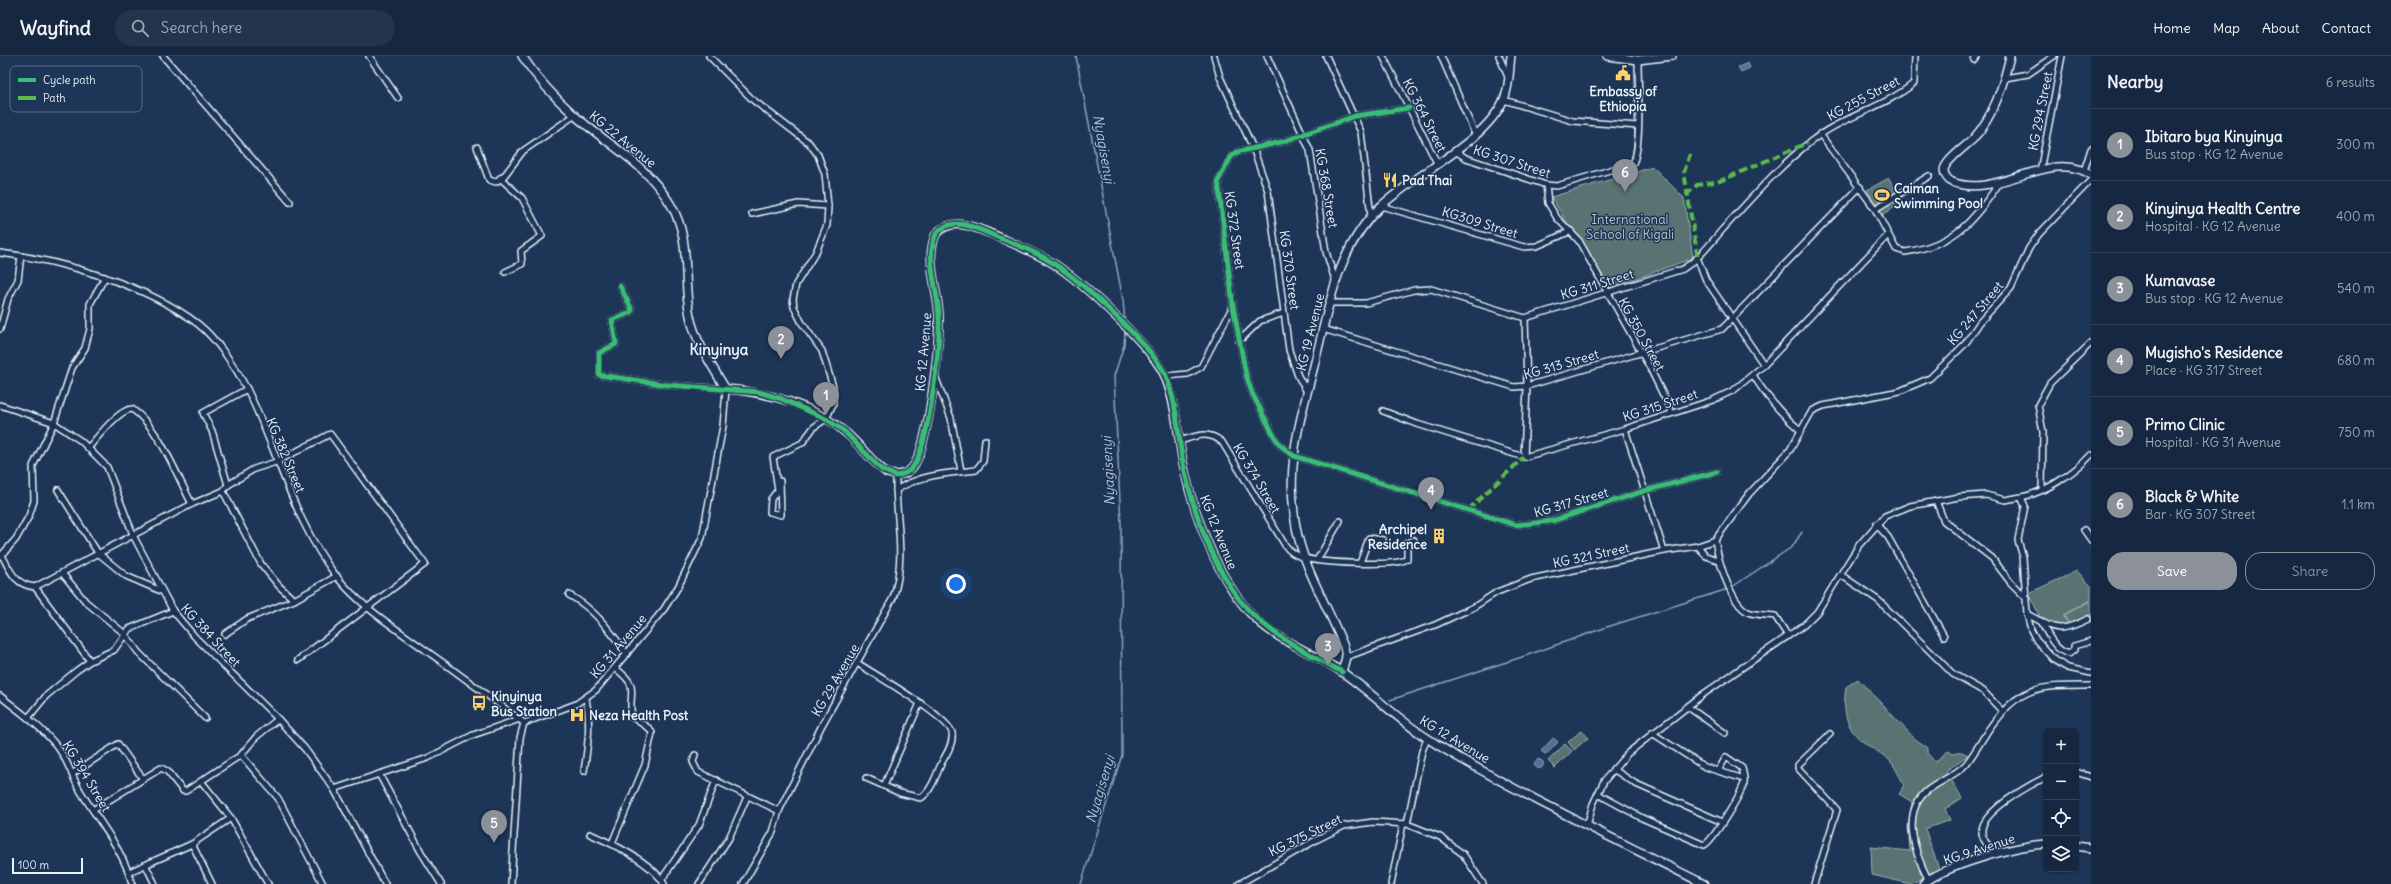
<!DOCTYPE html>
<meta charset="utf-8">
<style>
body{margin:0;font-family:Delius,sans-serif;background:#23344c;color:#f1f3f6}
.controls{position:absolute;right:12px;bottom:12px;display:grid;overflow:hidden;border-radius:8px;box-shadow:0 1px 3px #0004}
.controls button{width:36px;height:36px;display:grid;place-items:center;padding:0;border:0;border-bottom:1px solid #35445a;background:#162841;color:#f1f3f6;font:20px sans-serif}
.scale{position:absolute;left:12px;bottom:10px;width:71px;box-sizing:border-box;padding-left:4px;border:2px solid #e8f1f8;border-top:0;font-size:11px;line-height:14px;white-space:nowrap;color:#e8f1f8;-webkit-text-stroke:3px #1d3557;paint-order:stroke}
.you{position:absolute;left:956px;top:528px;width:14px;height:14px;margin:-10px;border:3px solid #fff;border-radius:50%;background:#1a73e8;box-shadow:0 0 0 6px #1a73e833}
.badge{display:grid;place-items:center;width:26px;height:26px;border-radius:50%;background:#8c9099;color:#fff;font-size:13px;font-weight:700}
.pin{position:absolute;translate:-50% -33px;filter:drop-shadow(0 1px 2px #0008)}
.pin::after{content:'';position:absolute;top:21px;width:14px;height:12px;background:inherit;clip-path:polygon(0 0,100% 0,50% 100%)}
.list{margin:0;padding:0;list-style:none}
h2{display:flex;justify-content:space-between;align-items:center;height:52px;margin:0;padding:0 16px;font-size:17px}
h2 small{font-size:13px;font-weight:400;color:#9ea6b1}
.list li{display:grid;grid-template-columns:26px 1fr auto;gap:12px;align-items:center;box-sizing:border-box;height:72px;padding:0 16px;border-top:1px solid #35445a}
.list b{display:block;font-size:15px;white-space:nowrap}
.list p{margin:0;font-size:13px;white-space:nowrap;color:#9ea6b1}
.list em{font-size:13px;font-style:normal;color:#9ea6b1}
.actions{display:flex;gap:8px;padding:12px 16px}
.actions a{flex:1;padding:9px 0;border:1px solid #8c9099;border-radius:16px;text-align:center;font-size:14px;color:#8c9099}
.actions .main{background:#8c9099;color:#fff}
.icon{flex:none;width:22px;height:22px;fill:none;stroke:currentColor;stroke-width:2;stroke-linecap:round;stroke-linejoin:round}
.map{position:relative;flex:none;width:2091px;height:828px;overflow:hidden}
header{display:flex;align-items:center;gap:24px;box-sizing:border-box;height:56px;padding:0 20px;background:#162841;border-bottom:1px solid #35445a}
header strong{font-size:19px}
nav{display:flex;gap:22px;margin-inline-start:auto;font-size:14px}
.search{width:280px;height:36px;background:#23344c;display:flex;align-items:center;gap:10px;box-sizing:border-box;padding:0 14px;border-radius:22px;color:#9ea6b1;font-size:15px}
main{display:flex}
aside{flex:1;background:#162841}
.map>svg:first-child{display:block}
.green{fill:#587371;stroke:#a0b2b4}
.water{fill:#537194;stroke:#8fa4bc}
.lines{fill:none;stroke-linecap:round;stroke-linejoin:round}
.stream{stroke:#8fa4bc;stroke-width:1.5}
.street-casing{stroke:#e8f1f8;stroke-width:8}
.secondary-casing{stroke:#e8f1f8;stroke-width:10}
.street{stroke:#1d3557;stroke-width:5}
.secondary{stroke:#1d3557;stroke-width:7}
.quiet{stroke:#5cbc4b;stroke-width:4;stroke-dasharray:8 4;stroke-linecap:butt}
.cycleway-casing{stroke:#1d3557;stroke-width:8}
.cycleway{stroke:#3abd76;stroke-width:5}
.labels{text-anchor:middle;stroke-width:3;stroke-linejoin:round;paint-order:stroke}
.poi-label{font-size:13px;font-weight:bold;fill:#e8f1f8;stroke:#1d3557;text-anchor:start}
.street-label{font-size:13px;fill:#e8f1f8;stroke:#1d3557}
.park-label{font-size:13px;fill:#b6c5c9;stroke:#1d3557}
.water-label{font-size:14px;font-style:italic;fill:#b4c4d5;stroke:#1d3557}
.quarter-label{font-size:15px;font-weight:bold;fill:#e8f1f8;stroke:#1d3557}
.key{fill:#1d3557;stroke:#5a6d87;stroke-width:1}
.key-label{font-size:11px;fill:#e8f1f8}
</style>
<header>
<strong>Wayfind</strong>
<div class="search"><svg class="icon" aria-label="search" viewBox="0 0 24 24"><circle cx="10" cy="10" r="6"/><path d="M15 15l6 6"/></svg>Search here</div>
<nav><a>Home</a><a>Map</a><a>About</a><a>Contact</a></nav>
</header>
<main>
<div class="map">
<svg width="2091" height="828" viewBox="0 0 2091 828">
<rect width="100%" height="100%" fill="#1d3557"/>
<filter id="ink" filterUnits="userSpaceOnUse"><feTurbulence type="fractalNoise" baseFrequency=".025" numOctaves="2"/><feDisplacementMap in="SourceGraphic" scale="8" xChannelSelector="R" yChannelSelector="G"/><feConvolveMatrix kernelMatrix="1 2 1 2 8 2 1 2 1" color-interpolation-filters="sRGB"/></filter>
<g filter="url(#ink)">
<!-- green -->
<g class="green">
<polygon points="1653,111 1684,142 1693,202 1608,233 1551,141"/>
<polygon points="1889,122 1901,146 1883,159 1867,134"/>
<polygon points="2077,515 2091,530 2091,544 2063,559 2068,568 2055,571 2040,562 2029,537"/>
<polygon points="2091,545 2091,562 2088,561 2070,569 2064,559"/>
<path d="M1858 623 1915 683 1927 691V697L1935 706 1948 695 1953 698 1962 696 1968 699 1946 715 1962 742 1945 753 1950 764 1925 773 1939 813 1911 828 1872 819 1871 791 1910 795 1908 771 1912 746 1899 738 1905 729C1899 722 1896 711 1890 705 1885 699 1876 695 1870 691 1846 675 1842 658 1846 631Z"/>
<polygon points="1582,674 1588,682 1574,694 1568,686"/>
<polygon points="1565,688 1572,695 1555,712 1548,705"/>
</g>
<!-- water -->
<g class="water">
<polygon points="1748,7 1750,12 1741,16 1738,11"/>
<polygon points="1886,133 1890,139 1878,145 1874,139"/>
<polygon points="1553,682 1558,686 1546,699 1541,695"/>
<circle cx="1539" cy="708" r="4.5"/>
</g>
<g class="lines">
<!-- stream -->
<g class="stream">
<polyline points="1076,0 1123,244 1125,267"/>
<polyline points="1732,531 1792,491 1802,476"/>
<polyline points="1390,644 1522,601 1607,571 1728,533"/>
<polyline points="1081,828 1122,699 1121,467 1114,320 1124,289 1125,274"/>
</g>
<!-- street casing -->
<g class="street-casing">
<g id="street">
<polyline points="163,0 290,146"/>
<polyline points="369,0 398,42"/>
<polyline points="709,0 753,44 809,87 818,99 825,118 828,150 827,169 816,196 796,228 793,243 794,251 802,267 822,295 833,331 833,348 826,363 814,371 802,387 773,401 778,434 771,443 770,456 781,459 780,425"/>
<polyline points="1214,0 1220,21 1253,92 1268,135 1289,294 1298,320 1307,336"/>
<polyline points="1267,0 1310,94 1326,196 1336,227"/>
<polyline points="1326,0 1361,76 1371,160"/>
<polyline points="1383,0 1437,107"/>
<polyline points="1441,0 1475,78"/>
<polyline points="1499,0 1508,21"/>
<polyline points="1974,4 1977,0"/>
<polyline points="2005,22 2028,18 2054,0"/>
<polyline points="1504,44 1573,65 1638,70"/>
<polyline points="1409,52 1355,60 1282,86 1237,96 1231,101 1218,125 1233,250 1246,319 1252,337 1274,380 1280,389 1294,400 1516,469 1552,465 1644,435 1717,416"/>
<path d="M1820 78 1875 153 1896 193 1905 196C1954 189 1974 165 2000 126"/>
<polyline points="477,91 489,124 496,126 504,120 523,95 575,59"/>
<path d="M1455 95 1466 102 1546 129 1557 130 1633 107C1642 92 1638 24 1638 4"/>
<polyline points="2040,115 2062,0"/>
<polyline points="2084,115 2091,93"/>
<polyline points="500,122 522,142 542,180 521,195 522,208 505,216"/>
<polyline points="1546,129 1548,147 1557,162 1579,185 1649,310 1672,357"/>
<polyline points="1381,150 1524,191 1537,190 1571,175"/>
<polyline points="1875,153 1929,120"/>
<polyline points="752,158 798,148 828,150"/>
<path d="M0 197C61 204 149 230 198 268 217 283 236 312 247 333 278 395 293 465 337 521 362 552 397 573 428 596 461 619 492 643 524 667"/>
<polyline points="1698,204 1706,224 1764,309"/>
<path d="M1330 247H1366L1414 234 1431 233 1525 262 1683 213C1700 202 1710 188 1723 173 1750 144 1777 112 1809 87 1840 61 1886 51 1914 27L1915 0"/>
<polyline points="0,273 8,243 18,224 21,200"/>
<polyline points="1323,273 1514,331 1527,330 1722,273 1860,131"/>
<polyline points="1239,285 1260,265 1284,257"/>
<path d="M1753 319C1766 340 1781 358 1800 374"/>
<polyline points="935,320 951,362 961,415"/>
<polyline points="1166,320 1188,318 1201,311 1233,250"/>
<polyline points="0,349 54,367 81,385 107,411 134,481 173,555 195,581 278,663 305,693 334,733 385,828"/>
<polyline points="1383,355 1417,368 1524,401 1625,373 1713,344 1734,334 1764,309 1888,179"/>
<polyline points="1625,373 1664,495"/>
<path d="M1180 385C1196 380 1208 374 1222 386L1285 489C1289 495 1295 499 1302 501 1317 507 1395 511 1407 503V487L1414 484"/>
<path d="M89 391C97 382 119 353 132 353 159 371 177 420 192 448"/>
<polyline points="1524,401 1527,330 1525,262"/>
<polyline points="228,429 212,375 203,357 247,333"/>
<polyline points="2042,433 2043,376 2038,349 2050,327 2091,287"/>
<polyline points="58,434 98,497 126,520 161,535"/>
<path d="M896 434C922 418 946 418 976 414L983 405 985 384"/>
<polyline points="223,435 261,508 279,530 294,544 337,520"/>
<path d="M2021 441C2045 437 2074 417 2091 399"/>
<polyline points="1936,445 1944,465 1992,502 2011,527 2027,543"/>
<polyline points="1876,468 1888,481 1944,580"/>
<polyline points="2084,474 2091,484"/>
<path d="M1715 484C1718 503 1730 547 1748 556 1755 559 1767 559 1775 560L1788 580"/>
<polyline points="1698,490 1706,500 1718,504"/>
<path d="M2 499C10 515 15 529 35 531L192 448 223 435 228 429 254 413 276 406 330 378 425 508 298 604"/>
<polyline points="1,500 16,483 29,460 34,445 33,410 54,367 72,312 85,292 90,273 90,248 105,221"/>
<polyline points="1317,504 1340,465"/>
<polyline points="1360,507 1369,482 1383,484"/>
<polyline points="62,517 86,546 125,578 138,596 205,662"/>
<polyline points="1841,519 1878,544 1953,618 1983,635 2003,656"/>
<polyline points="35,531 90,605"/>
<path d="M569 539C595 553 610 575 627 598"/>
<path d="M2027 558C2055 573 2058 578 2088 563"/>
<path d="M2041 565C2047 577 2055 595 2069 598L2074 594V590L2091 585"/>
<polyline points="225,578 247,563 294,544"/>
<polyline points="1346,601 1435,569 1474,551 1497,536 1531,523 1664,495 1698,490 1715,484 1749,438 1790,394 1812,355 1823,350 1900,335 1930,322 1965,288 1980,266 2011,232 2029,192 2039,178 2091,124"/>
<path d="M857 607C873 617 950 662 952 677 954 688 945 700 941 708 936 720 931 735 921 742L900 737 866 722"/>
<path d="M0 640C19 655 39 669 55 688 68 702 71 720 81 736 99 766 123 793 132 828"/>
<polyline points="1688,651 1725,677"/>
<polyline points="28,662 46,640 76,615 90,605 114,594 129,573 173,555"/>
<polyline points="524,667 576,648 596,634 664,553 678,531 702,482 723,370 726,333 668,329 599,319 599,297 616,288 612,264 630,257 632,254 620,230"/>
<polyline points="1652,677 1705,711 1744,723"/>
<polyline points="241,699 278,742 323,828"/>
<polyline points="695,699 693,706 698,716 779,755"/>
<polyline points="1613,713 1636,728 1722,766"/>
<path d="M584 715C588 690 591 666 586 642"/>
<polyline points="2076,716 2091,721"/>
<polyline points="72,718 118,688 143,723"/>
<polyline points="379,718 421,796 441,828"/>
<polyline points="201,725 231,762 268,828"/>
<polyline points="884,730 920,647"/>
<polyline points="334,733 428,702 473,679 520,663"/>
<path d="M1598 738 1642 762 1704 789C1713 785 1741 738 1744 727 1745 722 1743 717 1742 712L1726 701 1718 715"/>
<polyline points="93,754 161,712 167,715 183,735 186,735 241,699 256,681 278,663"/>
<polyline points="1407,768 1422,695 1427,683"/>
<polyline points="1587,770 1593,748 1604,725 1628,697 1705,637 1804,569 1817,556 1859,489 1885,460 1910,450 1959,441 1986,439 2005,444 2021,441 2025,450 2018,484 2023,501 2027,558 2031,574 2036,584 2054,604 2068,612 2091,617"/>
<path d="M590 778C611 787 653 807 664 828"/>
<path d="M612 787 645 709 652 677 650 673 632 661C627 636 642 632 615 612"/>
<polyline points="192,788 212,828"/>
<path d="M1997 798C1991 792 1982 785 1982 776 1980 756 2030 729 2046 721"/>
<polyline points="146,810 155,828"/>
<polyline points="129,816 192,788 231,762"/>
<polyline points="662,823 699,769 716,724"/>
<path d="M1928 823C1915 798 1900 756 1928 734 1940 725 1956 719 1966 708 1975 697 1981 685 1989 673 2020 628 2041 630 2091 630"/>
<polyline points="511,828 520,682 524,667"/>
<polyline points="699,828 729,782 747,741"/>
<path d="M743 828 773 776 779 755 822 669 893 542C907 501 895 462 896 420"/>
<polyline points="1239,828 1316,784 1344,770 1373,766 1407,768 1440,781 1463,798 1483,828"/>
<polyline points="1391,828 1403,768"/>
<polyline points="1814,828 1837,754 1798,712 1798,709 1830,678"/>
</g>
</g>
<!-- secondary casing -->
<g class="secondary-casing">
<g id="secondary">
<path d="M522 0C536 21 555 42 574 59 608 89 647 108 671 149 692 184 682 222 690 260 695 285 713 312 726 333 768 336 814 349 846 377 860 389 872 406 887 417 896 420 905 420 912 412 929 393 939 290 939 262 939 235 924 204 936 178 954 158 981 174 1001 182 1019 190 1038 198 1054 208 1081 225 1156 294 1166 323 1176 350 1178 379 1183 407 1193 457 1218 526 1255 562 1279 586 1314 597 1342 616 1371 636 1397 663 1427 682 1449 697 1474 710 1497 723 1565 760 1635 793 1704 828"/>
<polyline points="1607,0 1638,4 1672,0"/>
<path d="M2010 0C2003 30 1994 60 1973 83 1966 90 1945 105 1944 114 1944 119 1948 124 1952 126 1998 144 2050 91 2091 119"/>
<path d="M1342 616 1346 601 1344 591C1328 550 1304 514 1296 471 1292 448 1291 423 1294 400 1297 370 1307 339 1314 310 1328 254 1337 191 1381 150 1415 118 1486 86 1504 43 1510 30 1509 14 1511 0"/>
<polyline points="2076,790 2091,792"/>
<path d="M1923 828C1943 810 2019 789 2046 788"/>
</g>
</g>
<!-- street -->
<use href="#street" class="street"/>
<!-- secondary -->
<use href="#secondary" class="secondary"/>
<!-- quiet -->
<g class="quiet">
<polyline points="1690,98 1684,116 1698,204"/>
<polyline points="1686,139 1697,129 1720,125 1807,87"/>
<polyline points="1468,454 1524,401"/>
</g>
<!-- cycleway casing -->
<g class="cycleway-casing">
<g id="cycleway">
<polyline points="1409,52 1355,60 1282,86 1237,96 1231,101 1218,125 1233,250 1246,319 1252,337 1274,380 1280,389 1294,400 1516,469 1552,465 1644,435 1717,416"/>
<path d="M620 230 632 254 630 257 612 264 616 288 599 297V319L668 329 759 336 782 343 826 363 844 375 881 413 896 420C902 419 908 416 912 412 929 393 940 290 939 262 939 235 924 204 936 178 951 158 979 173 997 181 1016 188 1036 196 1053 207 1080 224 1154 292 1166 320 1177 347 1178 379 1183 407 1192 449 1208 496 1231 532 1257 573 1300 593 1342 616"/>
</g>
</g>
<!-- cycleway -->
<use href="#cycleway" class="cycleway"/>
</g>
</g>
<!-- icons -->
<defs>
<g id="civic-bare" transform="scale(1.2)"><path d="M-.6-6.5H3V-4.5H.6V-3L4-1V1h2V6H-6V1h2V-1L-.6-3ZM-1.2 2.5V6h2.4V2.5Z" fill="#ffd166" stroke="#1d3557" stroke-width="2.5" paint-order="stroke"/></g>
<g id="restaurant-bare" transform="scale(1.2)"><path d="M-5-6h1v4h1v-4h1v4h1v-4h1v5L-1.5 .5V6h-2V.5L-5-1ZM5-6V6H3V1.5H1.5Q1.5-4 5-6Z" fill="#ffd166" stroke="#1d3557" stroke-width="2.5" paint-order="stroke"/></g>
<g id="stadium-bare" transform="scale(1.2)"><path d="M0-5a6.5 5 0 1 0 0 10a6.5 5 0 1 0 0-10ZM-3.5-1.8h7v3.6h-7Z" fill="#ffd166" stroke="#1d3557" stroke-width="2.5" paint-order="stroke"/></g>
<g id="building-bare" transform="scale(1.2)"><path d="M-4-6H4V6H1V3H-1V6H-4ZM-2.5-4.3h1.7v1.8h-1.7ZM.8-4.3h1.7v1.8H.8ZM-2.5-1h1.7V.8h-1.7ZM.8-1h1.7V.8H.8Z" fill="#ffd166" stroke="#1d3557" stroke-width="2.5" paint-order="stroke"/></g>
<g id="bus-bare" transform="scale(1.2)"><path d="M-5-6H5V4H4V6H2V4H-2V6H-4V4H-5ZM-3.5-4V0h7V-4ZM-3.5 1.2v1.5H-2V1.2ZM2 1.2v1.5H3.5V1.2Z" fill="#ffd166" stroke="#1d3557" stroke-width="2.5" paint-order="stroke"/></g>
<g id="hospital-bare" transform="scale(1.2)"><path d="M-5-5h3v3.5h4V-5h3V5h-3V1.5h-4V5h-3Z" fill="#ffd166" stroke="#1d3557" stroke-width="2.5" paint-order="stroke"/></g>
</defs>
<g fill-rule="evenodd">
<use href="#civic-bare" x="1623" y="17"/>
<use href="#restaurant-bare" x="1390" y="124"/>
<use href="#stadium-bare" x="1882" y="139"/>
<use href="#building-bare" x="1439" y="480"/>
<use href="#bus-bare" x="479" y="647"/>
<use href="#hospital-bare" x="577" y="659"/>
</g>
<g class="labels">
<!-- poi labels -->
<g class="poi-label">
<text x="1623" y="40" text-anchor="middle">Embassy of<tspan x="1623" dy="15">Ethiopia</tspan></text>
<text x="1402" y="129">Pad Thai</text>
<text x="1894" y="137">Caiman<tspan x="1894" dy="15">Swimming Pool</tspan></text>
<text x="1427" y="478" text-anchor="end">Archipel<tspan x="1427" dy="15">Residence</tspan></text>
<text x="491" y="645">Kinyinya<tspan x="491" dy="15">Bus Station</tspan></text>
<text x="589" y="664">Neza Health Post</text>
</g>
<!-- street labels -->
<g class="street-label">
<text transform="translate(1863 42) rotate(-28)" y="5">KG 255 Street</text>
<text transform="translate(2040 55) rotate(-79)" y="5">KG 294 Street</text>
<text transform="translate(1425 59) rotate(63)" y="5">KG 364 Street</text>
<text transform="translate(623 83) rotate(39)" y="5">KG 22 Avenue</text>
<text transform="translate(1512 105) rotate(18)" y="5">KG 307 Street</text>
<text transform="translate(1327 132) rotate(80)" y="5">KG 368 Street</text>
<text transform="translate(1480 166) rotate(17)" y="5">KG309 Street</text>
<text transform="translate(1235 174) rotate(82)" y="5">KG 372 Street</text>
<text transform="translate(1290 214) rotate(82)" y="5">KG 370 Street</text>
<text transform="translate(1597 228) rotate(-17)" y="5">KG 311 Street</text>
<text transform="translate(1975 257) rotate(-50)" y="5">KG 247 Street</text>
<text transform="translate(1310 276) rotate(-76)" y="5">KG 19 Avenue</text>
<text transform="translate(1642 278) rotate(61)" y="5">KG 350 Street</text>
<text transform="translate(923 296) rotate(-85)" y="5">KG 12 Avenue</text>
<text transform="translate(1561 308) rotate(-16)" y="5">KG 313 Street</text>
<text transform="translate(1660 349) rotate(-18)" y="5">KG 315 Street</text>
<text transform="translate(286 399) rotate(67)" y="5">KG 382 Street</text>
<text transform="translate(1257 422) rotate(59)" y="5">KG 374 Street</text>
<text transform="translate(1571 446) rotate(-16)" y="5">KG 317 Street</text>
<text transform="translate(1219 476) rotate(68)" y="5">KG 12 Avenue</text>
<text transform="translate(1591 499) rotate(-12)" y="5">KG 321 Street</text>
<text transform="translate(211 579) rotate(47)" y="5">KG 384 Street</text>
<text transform="translate(618 590) rotate(-50)" y="5">KG 31 Avenue</text>
<text transform="translate(835 624) rotate(-60)" y="5">KG 29 Avenue</text>
<text transform="translate(1455 683) rotate(31)" y="5">KG 12 Avenue</text>
<text transform="translate(87 720) rotate(59)" y="5">KG 394 Street</text>
<text transform="translate(1305 779) rotate(-26)" y="5">KG 375 Street</text>
<text transform="translate(1979 793) rotate(-18)" y="5">KG 9 Avenue</text>
</g>
<!-- park labels -->
<g class="park-label">
<text x="1630" y="168">International<tspan x="1630" dy="15">School of Kigali</tspan></text>
</g>
<!-- water labels -->
<g class="water-label">
<text transform="translate(1104 93) rotate(80)" y="5">Nyagisenyi</text>
<text transform="translate(1108 415) rotate(-93)" y="5">Nyagisenyi</text>
<text transform="translate(1100 733) rotate(-73)" y="5">Nyagisenyi</text>
</g>
<!-- quarter labels -->
<g class="quarter-label">
<text x="719" y="299">Kinyinya</text>
</g>
</g>
<!-- legend -->
<rect x="10" y="10" width="132" height="46" rx="6" class="key"/>
<rect x="18" y="22" width="18" height="4" fill="#3abd76"/>
<rect x="18" y="40" width="18" height="4" fill="#5cbc4b"/>
<g class="key-label">
<text x="43" y="28">Cycle path</text>
<text x="43" y="46">Path</text>
</g>
</svg>
<div class="controls">
<button>+</button>
<button>−</button>
<button><svg class="icon" aria-label="locate" viewBox="0 0 24 24"><circle cx="12" cy="12" r="6"/><path d="M12 2v4M12 18v4M2 12h4M18 12h4"/></svg></button>
<button><svg class="icon" aria-label="layers" viewBox="0 0 24 24"><path d="M12 4l9 5-9 5-9-5zM3 14l9 5 9-5"/></svg></button>
</div>
<div class="scale">100 m</div>
<div class="you"></div>
<div class="pin badge" style="left:826px;top:359px">1</div>
<div class="pin badge" style="left:781px;top:303px">2</div>
<div class="pin badge" style="left:1328px;top:610px">3</div>
<div class="pin badge" style="left:1431px;top:454px">4</div>
<div class="pin badge" style="left:494px;top:787px">5</div>
<div class="pin badge" style="left:1625px;top:136px">6</div>
</div>
<aside>
<h2>Nearby<small>6 results</small></h2>
<ul class="list">
<li><span class="badge">1</span><div><b>Ibitaro bya Kinyinya</b><p>Bus stop · KG 12 Avenue</p></div><em>300 m</em></li>
<li><span class="badge">2</span><div><b>Kinyinya Health Centre</b><p>Hospital · KG 12 Avenue</p></div><em>400 m</em></li>
<li><span class="badge">3</span><div><b>Kumavase</b><p>Bus stop · KG 12 Avenue</p></div><em>540 m</em></li>
<li><span class="badge">4</span><div><b>Mugisho's Residence</b><p>Place · KG 317 Street</p></div><em>680 m</em></li>
<li><span class="badge">5</span><div><b>Primo Clinic</b><p>Hospital · KG 31 Avenue</p></div><em>750 m</em></li>
<li><span class="badge">6</span><div><b>Black &amp; White</b><p>Bar · KG 307 Street</p></div><em>1.1 km</em></li>
</ul>
<div class="actions"><a class="main">Save</a><a>Share</a></div>
</aside>
</main>
